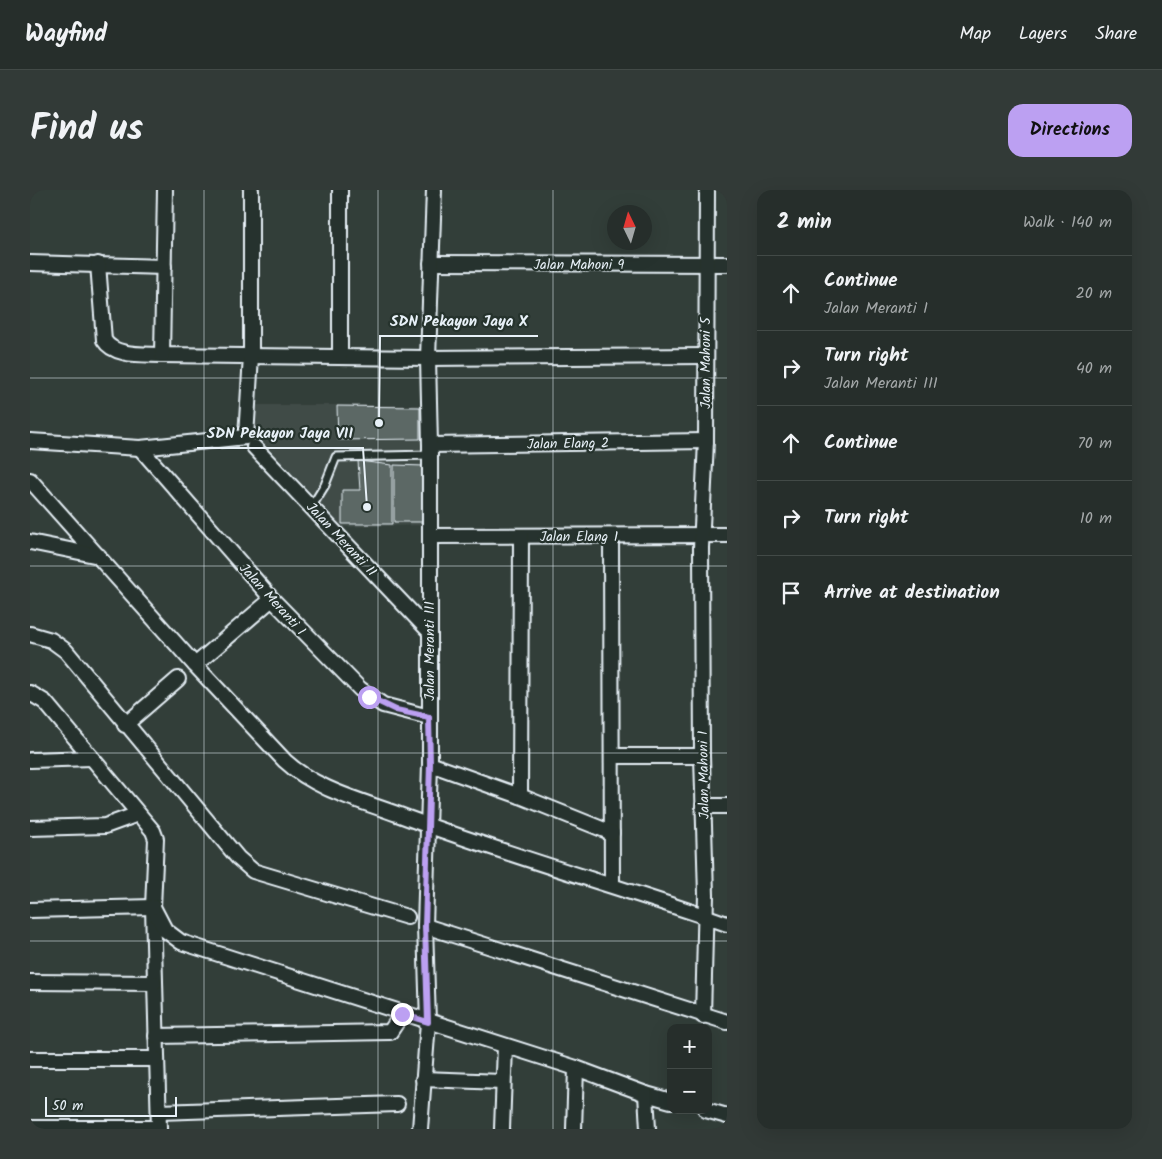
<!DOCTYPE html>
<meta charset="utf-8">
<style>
body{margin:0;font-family:Kalam,sans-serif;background:#323a37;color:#f1f3f6}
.controls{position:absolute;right:15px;bottom:15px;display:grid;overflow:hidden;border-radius:10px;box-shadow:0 5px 20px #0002}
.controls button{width:45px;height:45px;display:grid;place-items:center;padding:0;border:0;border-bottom:1px solid #424a47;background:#262e2b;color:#f1f3f6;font:25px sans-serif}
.compass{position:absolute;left:577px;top:15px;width:45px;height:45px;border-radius:50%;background:#262e2b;box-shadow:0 5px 20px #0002;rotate:355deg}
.scale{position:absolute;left:15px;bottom:12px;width:132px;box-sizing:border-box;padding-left:5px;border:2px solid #e8f1f8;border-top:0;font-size:14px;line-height:18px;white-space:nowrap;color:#e8f1f8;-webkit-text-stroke:4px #26332d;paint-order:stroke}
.stop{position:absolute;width:15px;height:15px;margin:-11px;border:4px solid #bca0f2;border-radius:50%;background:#fff}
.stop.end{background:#bca0f2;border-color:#fff;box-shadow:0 1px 5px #0008}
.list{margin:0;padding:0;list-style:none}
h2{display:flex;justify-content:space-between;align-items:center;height:65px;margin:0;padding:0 20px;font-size:21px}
h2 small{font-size:16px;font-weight:400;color:#a4a8a9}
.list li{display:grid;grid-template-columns:32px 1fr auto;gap:15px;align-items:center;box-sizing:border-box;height:75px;padding:0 20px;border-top:1px solid #424a47}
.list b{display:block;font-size:19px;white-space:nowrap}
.list p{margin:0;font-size:16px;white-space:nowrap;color:#a4a8a9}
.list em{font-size:16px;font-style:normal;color:#a4a8a9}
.icon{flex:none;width:28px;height:28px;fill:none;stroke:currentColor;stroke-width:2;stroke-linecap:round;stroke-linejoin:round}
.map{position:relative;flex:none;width:697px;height:939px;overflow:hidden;border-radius:15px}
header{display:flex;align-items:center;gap:30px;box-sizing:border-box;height:70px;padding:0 25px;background:#262e2b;border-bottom:1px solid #424a47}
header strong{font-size:24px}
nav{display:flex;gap:28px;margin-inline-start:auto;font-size:18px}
.intro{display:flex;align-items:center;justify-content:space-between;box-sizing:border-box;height:120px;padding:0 30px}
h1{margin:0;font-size:35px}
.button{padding:12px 22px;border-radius:15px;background:#bca0f2;color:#111;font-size:18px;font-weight:700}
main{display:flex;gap:30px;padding:0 30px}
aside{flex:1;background:#262e2b;border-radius:15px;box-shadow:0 5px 20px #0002}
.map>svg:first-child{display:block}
.built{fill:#3f4b46}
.building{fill:#5c6865;stroke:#e8f1f8}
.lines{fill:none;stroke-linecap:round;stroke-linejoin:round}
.service-casing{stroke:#e8f1f8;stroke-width:11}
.minor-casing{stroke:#e8f1f8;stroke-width:18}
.service{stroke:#26332d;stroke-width:7}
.minor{stroke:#26332d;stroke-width:14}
.route{stroke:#bca0f2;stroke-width:6}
.grid{fill:none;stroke:#e8f1f8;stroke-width:1;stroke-opacity:0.55}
.labels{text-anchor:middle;stroke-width:4.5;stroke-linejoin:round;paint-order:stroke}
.street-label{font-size:14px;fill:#e8f1f8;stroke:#26332d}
.leader{fill:none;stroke:#e8f1f8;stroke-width:2}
.callout-dot{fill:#e8f1f8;stroke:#26332d;stroke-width:2}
.callout-label{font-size:15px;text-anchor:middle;font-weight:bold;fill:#e8f1f8;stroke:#26332d;stroke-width:4.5;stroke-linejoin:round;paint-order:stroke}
</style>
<header>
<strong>Wayfind</strong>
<nav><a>Map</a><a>Layers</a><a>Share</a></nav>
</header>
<div class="intro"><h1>Find us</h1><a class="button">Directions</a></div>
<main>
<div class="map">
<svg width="697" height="939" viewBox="0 0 697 939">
<rect width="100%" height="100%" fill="#323e39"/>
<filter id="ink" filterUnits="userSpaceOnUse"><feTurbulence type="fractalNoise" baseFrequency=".02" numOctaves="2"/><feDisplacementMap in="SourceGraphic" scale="10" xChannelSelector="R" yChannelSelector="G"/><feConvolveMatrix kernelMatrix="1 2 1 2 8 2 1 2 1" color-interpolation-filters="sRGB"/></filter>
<g filter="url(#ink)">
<!-- built -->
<polygon class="built" points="224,215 393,215 394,335 313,337 226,245"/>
<!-- building -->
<g class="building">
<polygon points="307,216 390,217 390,249 308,250"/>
<polygon points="328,271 362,275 362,334 312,334 312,300 330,300"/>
<polygon points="364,275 394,276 394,332 364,332"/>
</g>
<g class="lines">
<!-- service casing -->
<g class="service-casing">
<polyline id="service" points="282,316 295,295 306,267 400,265"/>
</g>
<!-- minor casing -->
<g class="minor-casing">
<g id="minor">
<polyline points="0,73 134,77"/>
<polyline points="401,73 697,74"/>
<path d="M68 74 74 150C84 167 114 164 132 165L398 168 675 166"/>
<polyline points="132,165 135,0"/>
<polyline points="310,166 310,0"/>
<polyline points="0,251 110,258 216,247 221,166 221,0"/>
<polyline points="400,255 676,251"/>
<polyline points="224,257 400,442"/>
<polyline points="110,258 242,409 330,499 353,515 399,527"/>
<path d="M0 290 165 475 255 571C285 599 329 610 367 624 475 665 588 696 697 734"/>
<polyline points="400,346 697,345"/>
<polyline points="581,346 582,695"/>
<polyline points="0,352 69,366"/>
<polyline points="0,444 21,450 36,461 208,668 223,681 377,727"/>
<polyline points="165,475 242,409"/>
<polyline points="0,503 15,512 123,641 126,649 123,717 129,939"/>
<polyline points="95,535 148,489"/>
<polyline points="582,566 672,566"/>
<polyline points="0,570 62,568"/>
<polyline points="400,574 490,606 582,643"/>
<polyline points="490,606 491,346"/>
<polyline points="673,616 697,616"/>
<polyline points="0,638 75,636 108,624"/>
<polyline points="123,717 135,740 151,752 546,878 616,904 641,911"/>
<polyline points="0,720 123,717"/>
<polyline points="395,736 697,832"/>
<polyline points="0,792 124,793"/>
<polyline points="673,826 676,705 672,566 671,358 676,251 677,0"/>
<polyline points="126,846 360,842 372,824"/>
<polyline points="0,869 126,869"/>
<polyline points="393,889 472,892"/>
<polyline points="616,904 618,939"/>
<polyline points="676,920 697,926"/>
<polyline points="129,922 367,914"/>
<polyline points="0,938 129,938"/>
<polyline points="390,939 398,832 395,736 400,574 400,255 398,168 404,0"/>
<polyline points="472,939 475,856"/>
<polyline points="544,939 546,878"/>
</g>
</g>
<!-- service -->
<use href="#service" class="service"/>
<!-- minor -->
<use href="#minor" class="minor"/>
</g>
</g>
<g class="lines" filter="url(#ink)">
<!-- route -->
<polyline class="route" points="339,507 366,520 399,527 400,574 395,736 398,832 372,824"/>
</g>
<!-- grid -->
<path class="grid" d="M174 0V939M348 0V939M523 0V939M0 188H697M0 376H697M0 563H697M0 751H697"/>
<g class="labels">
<!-- street labels -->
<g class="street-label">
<text x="549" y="79">Jalan Mahoni 9</text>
<text transform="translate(675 173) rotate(-90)" y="5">Jalan Mahoni 5</text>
<text transform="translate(538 253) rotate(-1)" y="5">Jalan Elang 2</text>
<text x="549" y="351">Jalan Elang 1</text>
<text transform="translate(312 349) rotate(47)" y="5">Jalan Meranti II</text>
<text transform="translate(243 409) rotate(48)" y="5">Jalan Meranti I</text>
<text transform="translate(399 461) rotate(-90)" y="5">Jalan Meranti III</text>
<text transform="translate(673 585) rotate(-91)" y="5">Jalan Mahoni I</text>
</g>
</g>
<!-- callouts -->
<path class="leader" d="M349 233L350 146H508M337 317L333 258H167"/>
<g class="callout-dot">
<circle cx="349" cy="233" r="5"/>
<circle cx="337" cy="317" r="5"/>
</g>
<g class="callout-label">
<text x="429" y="136">SDN Pekayon Jaya X</text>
<text x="250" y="248">SDN Pekayon Jaya VII</text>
</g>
</svg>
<div class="controls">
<button>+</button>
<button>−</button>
</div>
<svg class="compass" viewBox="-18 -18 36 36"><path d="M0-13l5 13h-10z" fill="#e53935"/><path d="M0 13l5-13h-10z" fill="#a4a8a9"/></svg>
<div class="scale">50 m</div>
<div class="stop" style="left:339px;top:507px"></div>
<div class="stop end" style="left:372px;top:824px"></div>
</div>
<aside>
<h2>2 min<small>Walk · 140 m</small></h2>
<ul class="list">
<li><svg class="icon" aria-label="ahead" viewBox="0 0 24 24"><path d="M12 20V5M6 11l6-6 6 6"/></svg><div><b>Continue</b><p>Jalan Meranti I</p></div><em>20 m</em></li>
<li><svg class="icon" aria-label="right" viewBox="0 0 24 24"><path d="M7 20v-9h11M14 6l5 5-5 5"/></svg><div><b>Turn right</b><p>Jalan Meranti III</p></div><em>40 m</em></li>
<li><svg class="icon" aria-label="ahead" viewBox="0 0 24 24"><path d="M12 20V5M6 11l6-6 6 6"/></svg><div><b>Continue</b></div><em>70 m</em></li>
<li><svg class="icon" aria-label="right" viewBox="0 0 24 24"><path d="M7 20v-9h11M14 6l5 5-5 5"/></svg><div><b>Turn right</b></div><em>10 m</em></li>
<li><svg class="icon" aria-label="arrive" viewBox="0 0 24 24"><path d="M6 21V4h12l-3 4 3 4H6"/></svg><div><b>Arrive at destination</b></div></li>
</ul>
</aside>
</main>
